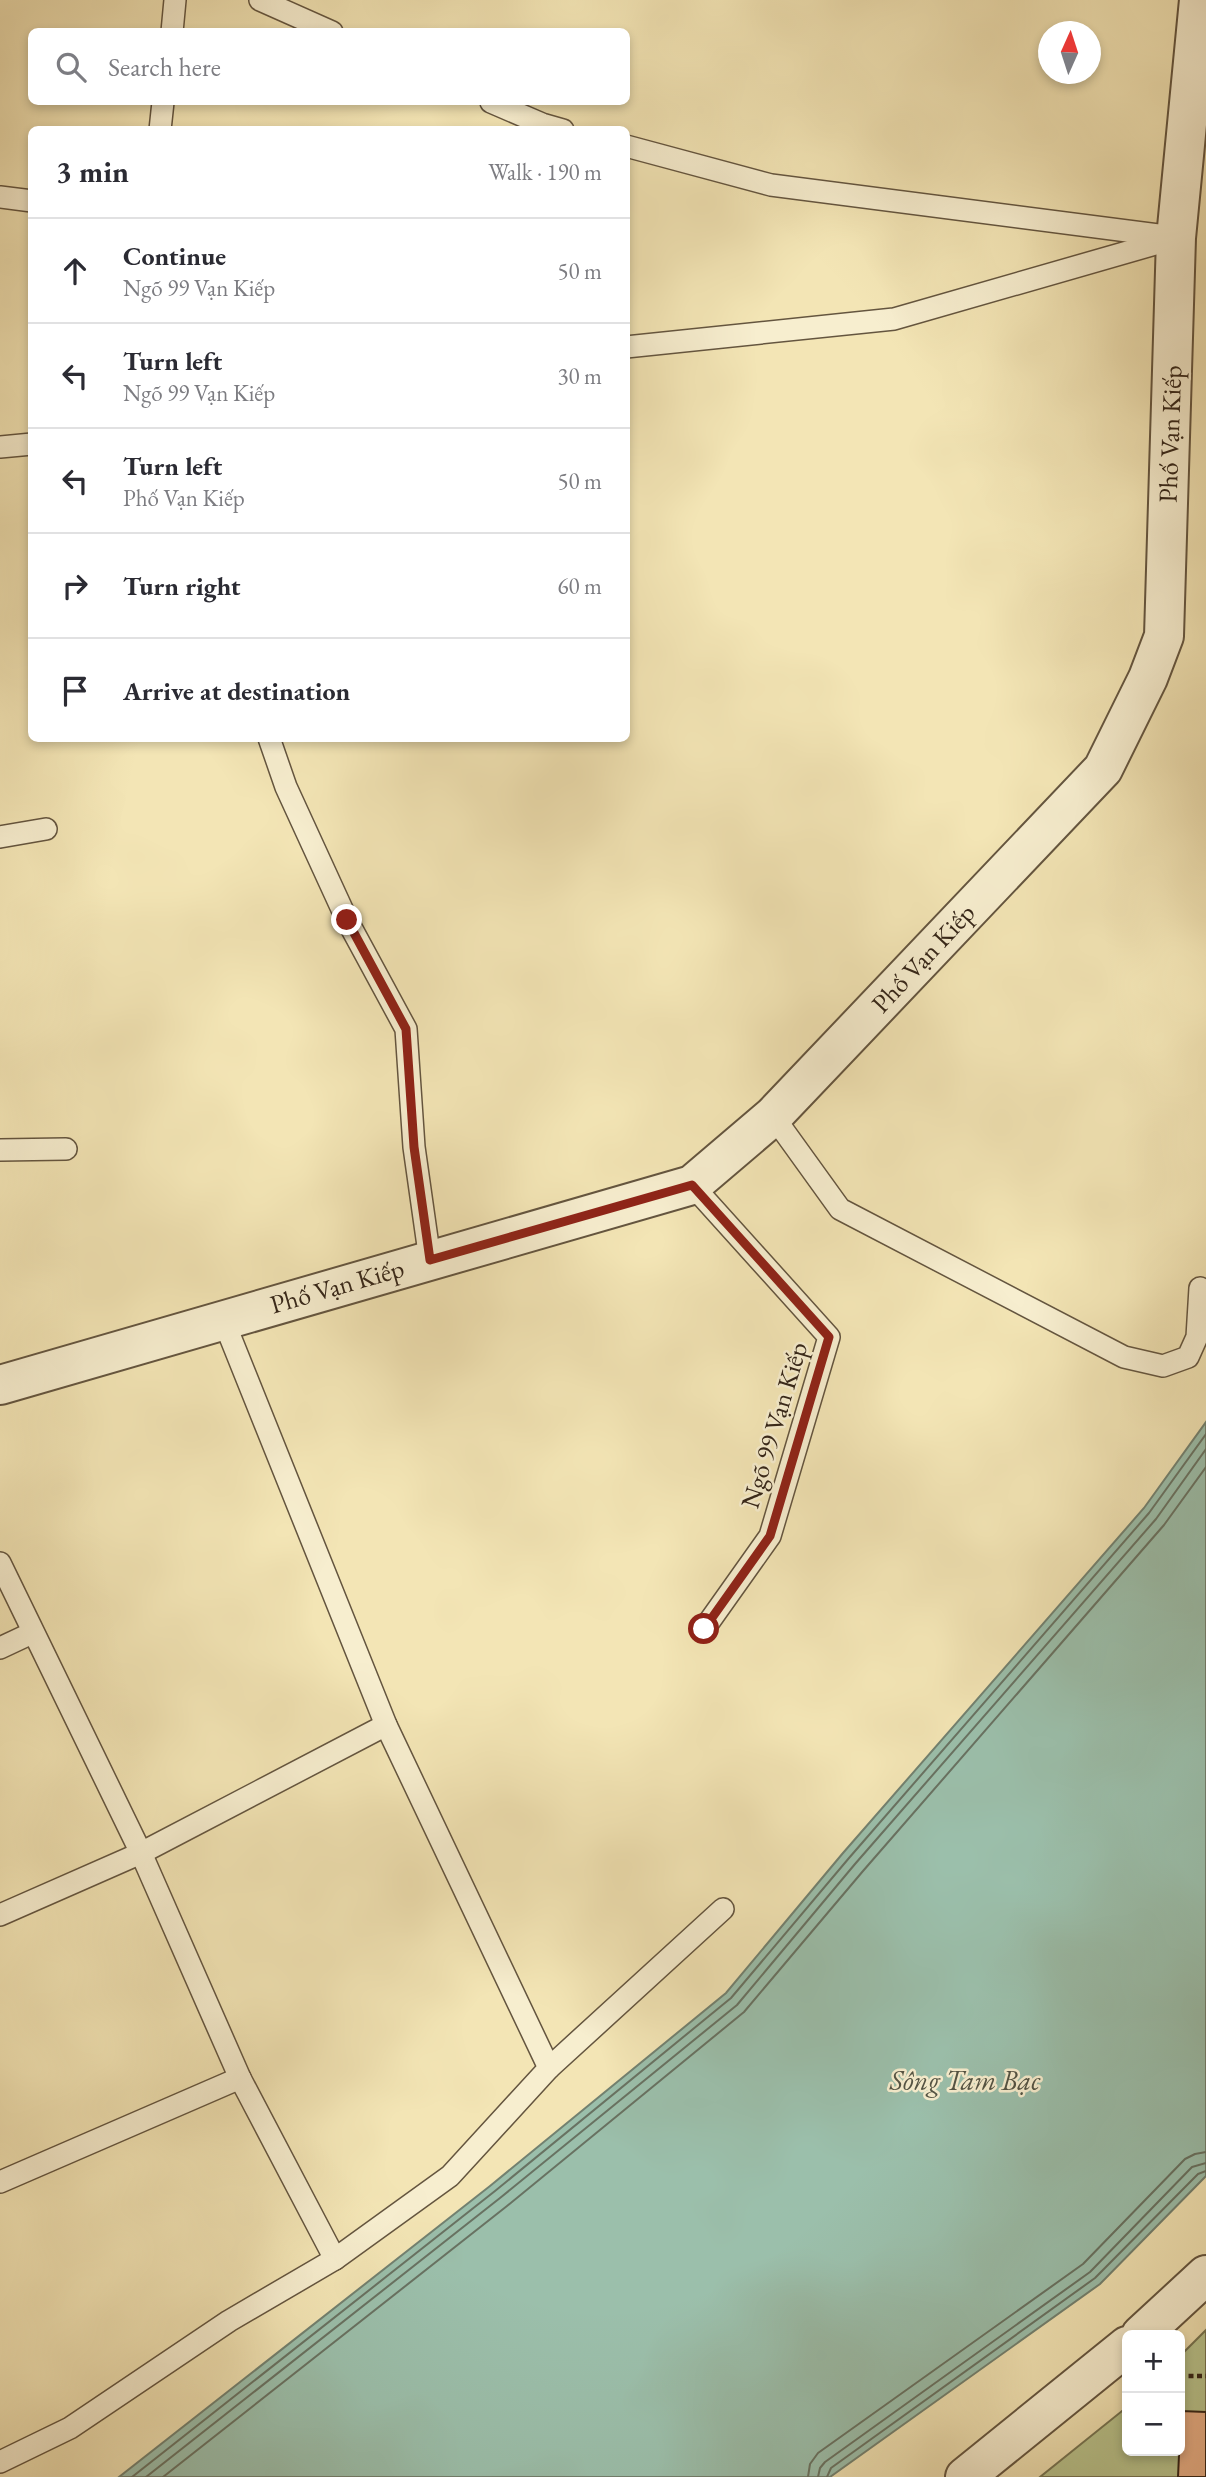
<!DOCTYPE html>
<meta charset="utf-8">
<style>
body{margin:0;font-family:"EB Garamond",serif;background:#f7f7f7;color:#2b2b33}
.controls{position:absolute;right:21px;bottom:21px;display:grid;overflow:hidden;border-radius:10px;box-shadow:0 4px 10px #0003}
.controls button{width:63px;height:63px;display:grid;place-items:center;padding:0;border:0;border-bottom:2px solid #e1e1e2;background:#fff;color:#2b2b33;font:35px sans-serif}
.compass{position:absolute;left:1038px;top:21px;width:63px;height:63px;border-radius:50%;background:#fff;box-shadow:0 4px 10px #0003;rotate:3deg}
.stop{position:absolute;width:21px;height:21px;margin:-16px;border:5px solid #8f2418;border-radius:50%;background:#fff}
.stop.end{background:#8f2418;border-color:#fff;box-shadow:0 2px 7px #0008}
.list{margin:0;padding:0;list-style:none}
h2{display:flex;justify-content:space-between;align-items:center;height:91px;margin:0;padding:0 28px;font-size:30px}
h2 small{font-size:23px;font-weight:400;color:#7c7c81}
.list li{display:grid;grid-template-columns:46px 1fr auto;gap:21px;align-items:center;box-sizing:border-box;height:105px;padding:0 28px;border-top:2px solid #e1e1e2}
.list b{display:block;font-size:26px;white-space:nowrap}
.list p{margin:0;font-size:23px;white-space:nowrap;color:#7c7c81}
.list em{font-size:23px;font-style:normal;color:#7c7c81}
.icon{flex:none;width:38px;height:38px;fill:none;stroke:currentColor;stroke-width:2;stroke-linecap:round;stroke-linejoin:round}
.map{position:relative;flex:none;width:1206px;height:2477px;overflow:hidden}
.search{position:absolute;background:#fff;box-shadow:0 4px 10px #0003;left:28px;top:28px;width:602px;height:77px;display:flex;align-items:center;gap:18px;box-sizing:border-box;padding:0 24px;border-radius:10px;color:#7c7c81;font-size:26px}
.panel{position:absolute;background:#fff;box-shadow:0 4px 10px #0003;left:28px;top:126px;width:602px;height:616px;border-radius:10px}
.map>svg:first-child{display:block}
.green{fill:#b9c58e;stroke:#767553;stroke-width:2}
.water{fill:#9bbfab;stroke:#728170;stroke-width:2}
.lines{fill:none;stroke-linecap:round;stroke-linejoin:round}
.shore{stroke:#687262;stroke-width:2}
.building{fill:#e8b088;stroke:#342518;stroke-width:2}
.service-casing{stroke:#64553f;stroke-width:24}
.minor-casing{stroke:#64553f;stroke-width:42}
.tertiary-casing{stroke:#64553f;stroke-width:42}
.path{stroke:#342518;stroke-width:4.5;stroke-dasharray:5 3.5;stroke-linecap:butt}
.service{stroke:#f7eecf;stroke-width:21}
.minor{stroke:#f7eecf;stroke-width:38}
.tertiary{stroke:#f7eecf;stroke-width:38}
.route{stroke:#8f2418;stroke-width:9}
.labels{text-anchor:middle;stroke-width:5;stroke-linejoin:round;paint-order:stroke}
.street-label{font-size:26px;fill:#342518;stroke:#f7eecf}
.water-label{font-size:28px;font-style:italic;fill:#535344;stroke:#f7eecf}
</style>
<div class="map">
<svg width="1206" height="2477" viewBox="0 0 1206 2477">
<rect width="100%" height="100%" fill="#f3e5b5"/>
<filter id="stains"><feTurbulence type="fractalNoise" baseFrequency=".00286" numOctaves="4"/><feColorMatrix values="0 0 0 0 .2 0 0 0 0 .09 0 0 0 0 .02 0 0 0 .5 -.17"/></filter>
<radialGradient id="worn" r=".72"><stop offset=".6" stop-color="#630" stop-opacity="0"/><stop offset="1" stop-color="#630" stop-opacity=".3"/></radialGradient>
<!-- green -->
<polygon class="green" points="1206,2330 1206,2477 1040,2477 1127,2407 1127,2451 1180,2451 1180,2356"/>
<!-- water -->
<polygon class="water" points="1206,1422 1206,2176 1100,2284 830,2477 119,2477 490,2186 726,1993 843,1853 1144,1508"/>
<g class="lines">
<!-- shore -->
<g class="shore">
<polyline points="132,2477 495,2191 731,1998 849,1858 1149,1513 1206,1434"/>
<polyline points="146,2477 500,2198 737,2005 855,1864 1156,1519 1206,1449"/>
<polyline points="163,2477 507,2206 744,2012 863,1871 1164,1525 1206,1467"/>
<polyline points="808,2477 810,2464 818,2453 1083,2264 1185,2159 1195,2154 1206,2152"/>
<polyline points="818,2477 820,2468 825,2462 1090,2272 1192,2167 1206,2163"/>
<polyline points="827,2477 831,2468 1095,2278 1198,2174 1206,2171"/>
</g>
</g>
<!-- building -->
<polygon class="building" points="1181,2411 1206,2412 1206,2477 1178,2477"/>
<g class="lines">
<!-- service casing -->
<g class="service-casing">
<g id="service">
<polyline points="260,0 332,32"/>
<polyline points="172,32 175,0"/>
<polyline points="491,102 542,124 563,130"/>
<polyline points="160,130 163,102"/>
<polyline points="626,146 771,185 1166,236"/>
<polyline points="0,197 32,201"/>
<polyline points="626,347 894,319 1176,238"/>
<polyline points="0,447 32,444"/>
<polyline points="269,738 286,787 347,920 406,1029 414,1147 430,1260"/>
<polyline points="0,837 46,829"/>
<polyline points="773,1116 840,1209 1124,1357 1163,1366 1188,1357 1197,1337 1200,1288"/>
<polyline points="0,1150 66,1149"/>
<polyline points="692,1185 829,1337 770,1536 704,1629"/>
<polyline points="0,1563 141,1853 240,2078 335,2259"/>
<polyline points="0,1648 32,1633"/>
<polyline points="0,1915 141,1853 386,1725"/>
<polyline points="549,2068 723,1909"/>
<polyline points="0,2182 240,2078"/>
<polyline points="0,2462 70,2428 229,2321 335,2259 450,2176 549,2068 386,1725 223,1319"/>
</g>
</g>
<!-- minor casing -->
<g class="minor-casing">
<g id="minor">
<polyline points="1141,2335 1206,2275"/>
<polyline points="965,2477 1127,2346"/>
</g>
</g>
<!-- tertiary casing -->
<g class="tertiary-casing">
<polyline id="tertiary" points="0,1385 692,1185 773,1116 1103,769 1148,678 1164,636 1176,238 1199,0"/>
</g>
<!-- path -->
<polyline class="path" points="1180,2376 1206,2376"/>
<!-- service -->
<use href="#service" class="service"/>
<!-- minor -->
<use href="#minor" class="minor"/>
<!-- tertiary -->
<use href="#tertiary" class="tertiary"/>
</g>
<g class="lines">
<!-- route -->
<polyline class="route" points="347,920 406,1029 414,1147 430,1260 692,1185 829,1337 770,1536 704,1629"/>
</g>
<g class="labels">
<!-- street labels -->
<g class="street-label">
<text transform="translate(1170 434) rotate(-88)" y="9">Phố Vạn Kiếp</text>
<text transform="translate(923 958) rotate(-47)" y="9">Phố Vạn Kiếp</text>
<text transform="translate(337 1286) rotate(-16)" y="9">Phố Vạn Kiếp</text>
<text transform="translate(774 1425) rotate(-73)" y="9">Ngõ 99 Vạn Kiếp</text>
</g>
<!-- water labels -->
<g class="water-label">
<text x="965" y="2090">Sông Tam Bạc</text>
</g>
</g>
<rect width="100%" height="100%" filter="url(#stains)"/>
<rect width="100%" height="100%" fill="url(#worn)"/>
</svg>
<div class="controls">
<button>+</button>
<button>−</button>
</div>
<svg class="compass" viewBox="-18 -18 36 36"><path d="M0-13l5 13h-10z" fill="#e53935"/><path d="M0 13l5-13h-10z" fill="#7c7c81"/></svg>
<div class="stop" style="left:704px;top:1629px"></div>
<div class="stop end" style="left:347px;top:920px"></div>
<div class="search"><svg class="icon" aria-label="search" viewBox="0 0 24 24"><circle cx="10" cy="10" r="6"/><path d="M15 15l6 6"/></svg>Search here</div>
<section class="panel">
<h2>3 min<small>Walk · 190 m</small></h2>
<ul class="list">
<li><svg class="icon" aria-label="ahead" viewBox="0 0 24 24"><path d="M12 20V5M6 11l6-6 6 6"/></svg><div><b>Continue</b><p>Ngõ 99 Vạn Kiếp</p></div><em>50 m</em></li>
<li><svg class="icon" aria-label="left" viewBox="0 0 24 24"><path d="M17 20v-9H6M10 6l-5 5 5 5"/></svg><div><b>Turn left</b><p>Ngõ 99 Vạn Kiếp</p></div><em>30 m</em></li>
<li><svg class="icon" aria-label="left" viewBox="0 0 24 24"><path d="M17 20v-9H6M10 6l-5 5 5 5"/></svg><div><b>Turn left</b><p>Phố Vạn Kiếp</p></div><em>50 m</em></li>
<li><svg class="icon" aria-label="right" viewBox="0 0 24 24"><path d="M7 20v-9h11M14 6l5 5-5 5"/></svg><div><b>Turn right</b></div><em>60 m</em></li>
<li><svg class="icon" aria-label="arrive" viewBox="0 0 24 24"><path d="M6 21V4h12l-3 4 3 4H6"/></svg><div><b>Arrive at destination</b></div></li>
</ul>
</section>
</div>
